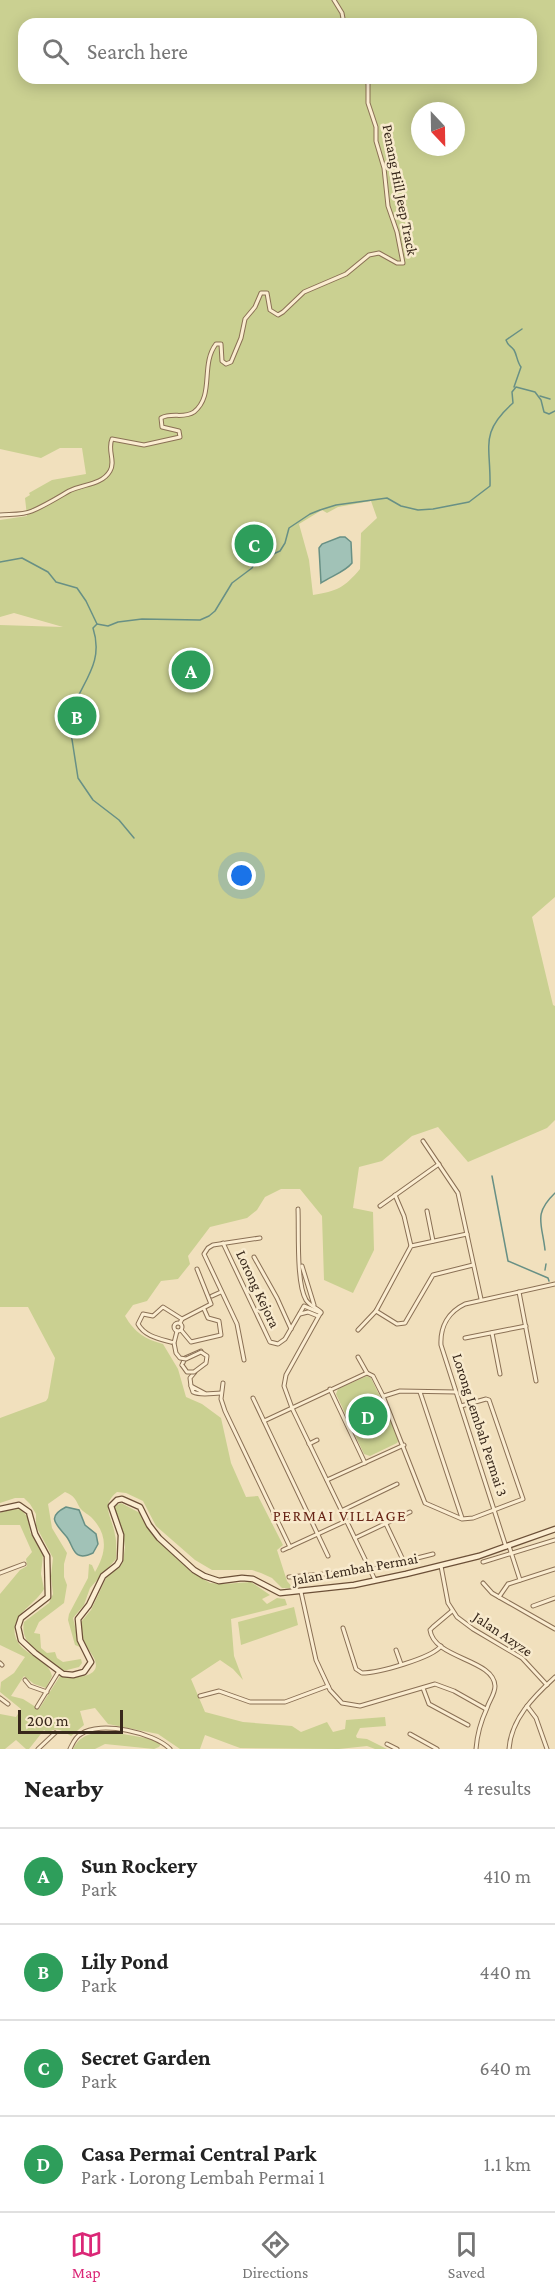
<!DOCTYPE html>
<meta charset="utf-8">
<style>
body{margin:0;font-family:"Crimson Pro",serif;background:#f2f2f2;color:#222}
.compass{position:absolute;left:411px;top:102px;width:54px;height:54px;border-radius:50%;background:#fff;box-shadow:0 3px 15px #0003;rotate:158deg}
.scale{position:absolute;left:18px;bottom:15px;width:105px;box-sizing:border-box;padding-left:6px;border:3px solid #38281b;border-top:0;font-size:16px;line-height:21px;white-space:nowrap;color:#38281b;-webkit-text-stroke:4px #f8eacd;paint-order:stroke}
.you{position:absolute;left:242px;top:876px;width:21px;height:21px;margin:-15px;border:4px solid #fff;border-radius:50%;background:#1a73e8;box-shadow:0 0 0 9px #1a73e833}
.badge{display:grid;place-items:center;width:39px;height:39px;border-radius:50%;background:#db2777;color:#fff;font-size:20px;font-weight:700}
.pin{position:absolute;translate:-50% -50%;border:3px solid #fff;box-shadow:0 2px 6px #0006}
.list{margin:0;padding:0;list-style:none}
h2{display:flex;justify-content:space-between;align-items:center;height:78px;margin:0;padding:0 24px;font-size:26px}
h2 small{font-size:20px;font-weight:400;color:#767676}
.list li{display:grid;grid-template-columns:39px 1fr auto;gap:18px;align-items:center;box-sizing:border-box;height:96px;padding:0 24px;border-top:2px solid #e0e0e0}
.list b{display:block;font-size:22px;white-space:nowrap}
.list p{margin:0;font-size:20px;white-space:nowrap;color:#767676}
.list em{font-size:20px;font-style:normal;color:#767676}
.icon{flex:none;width:33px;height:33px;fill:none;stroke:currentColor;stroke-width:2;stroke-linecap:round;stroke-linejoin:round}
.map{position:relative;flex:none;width:555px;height:1749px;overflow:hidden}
.search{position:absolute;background:#fff;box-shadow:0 3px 15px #0003;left:18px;right:18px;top:18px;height:66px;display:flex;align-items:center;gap:15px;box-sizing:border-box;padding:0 21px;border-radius:18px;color:#767676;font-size:22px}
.sheet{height:462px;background:#fff}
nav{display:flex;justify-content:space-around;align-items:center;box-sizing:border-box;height:84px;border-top:2px solid #e0e0e0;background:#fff;font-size:16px;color:#767676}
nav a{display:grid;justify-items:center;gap:3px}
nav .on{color:#db2777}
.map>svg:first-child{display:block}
.green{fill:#cad091;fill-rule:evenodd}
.water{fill:#a1c2b7;stroke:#689085;stroke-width:1.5}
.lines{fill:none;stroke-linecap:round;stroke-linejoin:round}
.stream{stroke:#689085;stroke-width:1.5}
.minor-casing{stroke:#8a7055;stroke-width:5}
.secondary-casing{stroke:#6c5038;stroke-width:7}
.minor{stroke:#fbedd1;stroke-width:3}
.secondary{stroke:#fbedd1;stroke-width:4.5}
.minor-bridge-casing{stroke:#8a7055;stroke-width:5;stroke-linecap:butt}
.minor-bridge{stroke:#fbedd1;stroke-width:3}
.labels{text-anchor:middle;stroke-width:5;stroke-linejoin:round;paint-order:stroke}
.street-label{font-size:15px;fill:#38281b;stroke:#f8eacd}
.neighbourhood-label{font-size:16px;letter-spacing:1.5px;fill:#682517;stroke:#f8eacd}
</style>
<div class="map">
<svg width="555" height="1749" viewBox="0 0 555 1749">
<rect width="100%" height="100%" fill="#f1e0bd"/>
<!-- green -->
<g class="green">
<path d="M0 0H555V897L532 917 553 1005 555 1006V1120L547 1128 468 1162 438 1127 412 1136 382 1161 359 1167 353 1208 373 1212 374 1250 353 1293 324 1280 322 1216 300 1189H281L265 1197 257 1210 247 1218 210 1227 188 1256 190 1264 178 1279 161 1281 147 1301 133 1305 125 1316C135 1333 145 1339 163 1344L178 1369 186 1397 202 1404 221 1418 231 1463 246 1497 258 1496 283 1545 277 1550 287 1581 293 1588H282L272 1578 261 1573 252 1570H212L195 1560 156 1526 143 1501 126 1493 117 1492C100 1506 112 1516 115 1535 117 1542 116 1551 116 1559L90 1588 84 1605 73 1618 80 1647 75 1645 68 1620 69 1614 88 1578 89 1564 92 1565 95 1572C107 1552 108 1534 91 1517 88 1514 83 1512 80 1508 75 1499 75 1496 65 1492L48 1504 52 1528 67 1553 64 1564V1577L67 1585 64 1603 39 1622 34 1633 40 1634 41 1648 47 1653 55 1652 57 1658 63 1662 81 1659 82 1663 79 1667 63 1671C46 1658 19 1646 24 1622L49 1603 53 1594 51 1576 53 1558 36 1526V1514L30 1504 24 1498H15L0 1503V1418L46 1401 48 1398 55 1358 28 1307H0V625L63 627 14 613 0 617V520L27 516 25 498 30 495 29 493 52 480 86 474 82 448H60L41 458 0 449ZM24 24H531V78H24ZM420 111H456V147H420ZM371 501 377 518 361 533 360 569C344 588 337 591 313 595L309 560 299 524 322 510 327 513 338 507Z"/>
<polygon points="367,1376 371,1378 400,1438 397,1443 370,1456 364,1454 336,1394 338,1389"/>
<path d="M121 1503 140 1513 153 1536 191 1572 210 1583 223 1584 251 1582 270 1595 262 1599 267 1604 277 1598 285 1599 287 1605 231 1619 234 1656 243 1680 233 1669 220 1660 191 1679 205 1712 243 1722 292 1726 301 1732 327 1722 333 1732 345 1729 346 1720 385 1717 386 1726 360 1728 356 1736 357 1738 367 1739 387 1749H375L367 1746 339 1749 240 1748 205 1735 200 1749H180L158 1734 108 1724 95 1708 80 1711 84 1725 71 1736C62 1731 57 1726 48 1733L44 1730 29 1749H26L16 1740 5 1749H0V1714L16 1717 21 1709 0 1692 1 1682 14 1673 25 1657 0 1645V1594L20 1570 27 1566 26 1559 32 1552 20 1525H0V1513L8 1510 21 1509 29 1519 30 1532 43 1555 41 1574 44 1589C35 1605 11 1614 15 1635 19 1655 48 1657 52 1676L46 1688 34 1684 24 1676 11 1696 23 1699 39 1709 60 1676C72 1678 104 1679 94 1658 91 1652 86 1647 84 1641 81 1635 81 1628 81 1622L91 1610 107 1576 119 1568 123 1562 125 1547 123 1532 114 1507Z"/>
<polygon points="294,1607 298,1625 241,1645 238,1622"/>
<path d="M106 1731 157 1740 161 1744 159 1747 154 1749 105 1744 95 1749H73C80 1735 91 1733 106 1731Z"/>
</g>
<!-- water -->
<g class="water">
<path d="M340 537H345L351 542 352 563C345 572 331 576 321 583L319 548 322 544Z"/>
<path d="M66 1507 79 1510 85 1525 96 1534 98 1544 93 1553C72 1563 74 1545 66 1536 56 1524 46 1517 66 1507Z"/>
</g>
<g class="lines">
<!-- stream -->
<g class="stream">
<path d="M514 387 521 367C517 362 517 355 514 350 510 345 508 346 506 340L522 329"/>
<polyline points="540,396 550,399"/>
<path d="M0 562 22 558 48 572 56 582 77 588 86 601 97 624 108 626 118 622 142 619 200 620 209 616 215 611 232 583 252 568 255 562 280 551 285 543 289 528 310 514 320 510 336 505 387 498 401 506 418 510 433 509 469 502 490 486C491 446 479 433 513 403L512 392 516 387 535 392 541 400 544 412 549 414 555 411"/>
<path d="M97 624 93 628C105 665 80 683 70 716L73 718V728L71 733 78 778 93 800 119 820 134 838"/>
<polyline points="74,706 75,714"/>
<polyline points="63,719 70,716"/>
<polyline points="72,737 79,722 77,719"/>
<polyline points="492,1176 508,1261 548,1278 549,1281"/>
<path d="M545 1250C542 1223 533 1214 555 1193"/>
<polyline points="545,1270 546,1264"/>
</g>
<!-- minor casing -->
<g class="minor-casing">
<g id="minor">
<polyline points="334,0 342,13 344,24"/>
<path d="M0 515C10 514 23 515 32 511 46 505 57 498 69 491 83 484 102 485 110 471 116 461 107 450 112 439L144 445 180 437 179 431 162 427 161 418C172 412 184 419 194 412 215 395 200 365 216 344H221L222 361 226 364 231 362 241 338 245 319 255 307 261 293H267L270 310 278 315 283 312 304 292 346 274 369 255 379 253 397 263H403L397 232 388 206 384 168 376 141V127L368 103V84L365 78"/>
<polyline points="423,1141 458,1193 481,1299"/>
<polyline points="395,1195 404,1216 411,1246"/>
<polyline points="380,1206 439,1164"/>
<path d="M298 1209C299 1230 296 1283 306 1300 310 1306 317 1308 321 1312L286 1375 284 1386 292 1408 375 1580"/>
<polyline points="427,1211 433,1241"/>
<polyline points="223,1243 270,1342 278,1344 285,1339 304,1306 321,1313"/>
<polyline points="254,1257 277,1298 291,1329"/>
<polyline points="302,1266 314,1305"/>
<polyline points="519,1292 536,1381"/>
<polyline points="212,1296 221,1292"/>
<polyline points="376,1311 397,1324 405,1323 433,1275 473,1265"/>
<polyline points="300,1314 308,1312 318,1316"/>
<circle cx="178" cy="1327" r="4"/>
<polyline points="180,1323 182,1319 211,1304 197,1269"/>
<polyline points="181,1330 191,1342 221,1335 219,1321 208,1318 204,1309"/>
<polyline points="358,1330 376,1311 411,1246 467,1234"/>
<path d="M177 1331 174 1343C161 1339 145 1337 138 1324L143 1314 153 1316 163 1307 182 1319"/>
<polyline points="492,1333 500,1374"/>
<polyline points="465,1338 526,1326"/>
<polyline points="358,1357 367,1373 373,1376 383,1396 425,1503 462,1519 473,1518 523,1499 489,1400 486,1399 461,1406"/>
<polyline points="244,1360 237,1324 204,1254 208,1248 213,1245 260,1238"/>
<polyline points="182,1365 185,1358 201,1351"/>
<polyline points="223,1383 221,1399 225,1411 290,1547"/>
<polyline points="191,1386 190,1378 195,1372"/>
<polyline points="330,1389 365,1463"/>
<polyline points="420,1392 462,1518"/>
<path d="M206 1394 191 1386 193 1392C201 1396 213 1393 221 1393"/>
<polyline points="384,1396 400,1391 456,1392"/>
<polyline points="253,1398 328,1556"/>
<polyline points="264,1421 367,1373"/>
<polyline points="309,1444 317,1440"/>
<polyline points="327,1480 404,1445"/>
<polyline points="341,1511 397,1484"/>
<polyline points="386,1524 404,1562"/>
<polyline points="355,1538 410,1512"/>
<polyline points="509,1546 520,1580"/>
<path d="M506 1547 441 1345C440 1327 448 1312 465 1304L555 1284"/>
<polyline points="283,1550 346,1521"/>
<polyline points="483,1562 555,1540"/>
<polyline points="441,1566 448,1603 457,1617 473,1629 522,1658 547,1685"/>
<polyline points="0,1573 24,1564"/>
<polyline points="289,1577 370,1570 433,1554"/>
<polyline points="483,1583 492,1593 555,1629"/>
<polyline points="301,1592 316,1660 330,1690 342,1703 360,1706 435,1684 454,1691 486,1709"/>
<polyline points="499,1597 508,1584 555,1569"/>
<polyline points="533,1606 555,1598"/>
<path d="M452 1611 433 1627 430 1630C434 1659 494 1659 495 1686 495 1694 489 1701 487 1708 481 1721 477 1735 476 1749"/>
<path d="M343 1628 356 1669 362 1673C378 1673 432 1658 441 1646"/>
<polyline points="396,1650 401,1664"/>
<polyline points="0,1663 2,1665"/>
<polyline points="25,1680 30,1686 47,1692"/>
<polyline points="423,1688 429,1704 468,1725"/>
<polyline points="200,1696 219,1691 250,1702 285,1702 328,1686"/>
<polyline points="0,1698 8,1704"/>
<polyline points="527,1706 536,1718 547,1749"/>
<polyline points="37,1707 59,1671"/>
<polyline points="410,1734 437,1749"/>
<polyline points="387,1744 397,1749"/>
<polyline points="38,1749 55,1733"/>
<path d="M70 1749C73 1743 75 1737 81 1734 100 1720 155 1733 170 1749"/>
<path d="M509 1749C511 1719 534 1696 555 1677"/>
</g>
</g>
<!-- secondary casing -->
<g class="secondary-casing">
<polyline id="secondary" points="0,1509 19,1505 29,1512 35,1534 47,1556 48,1597 21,1618 18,1627 21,1640 35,1653 63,1674 73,1675 84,1672 91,1662 80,1640 78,1619 89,1605 103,1576 117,1565 120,1560 121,1535 111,1506 117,1500 122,1499 140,1507 149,1525 159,1538 194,1570 204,1576 219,1581 242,1578 253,1579 280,1593 354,1585 406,1574 479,1556 555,1529"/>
</g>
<!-- minor -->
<use href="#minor" class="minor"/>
<!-- secondary -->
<use href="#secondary" class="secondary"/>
<!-- minor-bridge casing -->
<g class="minor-bridge-casing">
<polyline id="minor-bridge" points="174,1343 176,1353 180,1358 186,1359 201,1352 207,1356 206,1363 194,1372 187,1372 182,1365"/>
</g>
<!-- minor-bridge -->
<use href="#minor-bridge" class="minor-bridge"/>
</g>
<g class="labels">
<!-- street labels -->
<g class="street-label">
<text transform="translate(400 190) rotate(79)" y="5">Penang Hill Jeep Track</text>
<text transform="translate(258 1289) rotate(65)" y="5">Lorong Kejora</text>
<text transform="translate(480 1425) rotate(72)" y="5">Lorong Lembah Permai 3</text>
<text transform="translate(355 1569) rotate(-10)" y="5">Jalan Lembah Permai</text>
<text transform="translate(503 1634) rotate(34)" y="5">Jalan Azyze</text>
</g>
<!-- neighbourhood labels -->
<g class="neighbourhood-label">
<text x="340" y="1521">PERMAI VILLAGE</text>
</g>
</g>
</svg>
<svg class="compass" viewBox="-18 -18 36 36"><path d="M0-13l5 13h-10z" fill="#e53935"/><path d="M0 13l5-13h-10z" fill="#767676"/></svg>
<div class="scale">200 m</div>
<div class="you"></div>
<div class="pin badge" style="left:191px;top:670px;background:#2e9e5b">A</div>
<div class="pin badge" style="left:77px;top:716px;background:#2e9e5b">B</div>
<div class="pin badge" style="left:254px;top:544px;background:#2e9e5b">C</div>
<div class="pin badge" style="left:368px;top:1416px;background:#2e9e5b">D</div>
<div class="search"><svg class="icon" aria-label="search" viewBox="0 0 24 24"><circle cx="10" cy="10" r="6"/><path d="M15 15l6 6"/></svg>Search here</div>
</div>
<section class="sheet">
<h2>Nearby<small>4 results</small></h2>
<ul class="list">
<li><span class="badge" style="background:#2e9e5b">A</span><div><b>Sun Rockery</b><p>Park</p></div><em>410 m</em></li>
<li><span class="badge" style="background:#2e9e5b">B</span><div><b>Lily Pond</b><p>Park</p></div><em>440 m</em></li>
<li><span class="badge" style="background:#2e9e5b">C</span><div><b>Secret Garden</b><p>Park</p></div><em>640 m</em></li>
<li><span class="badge" style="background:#2e9e5b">D</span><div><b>Casa Permai Central Park</b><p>Park · Lorong Lembah Permai 1</p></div><em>1.1 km</em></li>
</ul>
</section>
<nav>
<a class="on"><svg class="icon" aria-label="map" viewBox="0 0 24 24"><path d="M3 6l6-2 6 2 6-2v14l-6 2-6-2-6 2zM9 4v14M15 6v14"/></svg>Map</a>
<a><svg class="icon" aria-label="directions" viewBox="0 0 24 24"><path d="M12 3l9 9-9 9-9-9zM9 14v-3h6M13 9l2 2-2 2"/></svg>Directions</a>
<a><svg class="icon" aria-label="saved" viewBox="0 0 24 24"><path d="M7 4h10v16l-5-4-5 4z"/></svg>Saved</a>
</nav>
